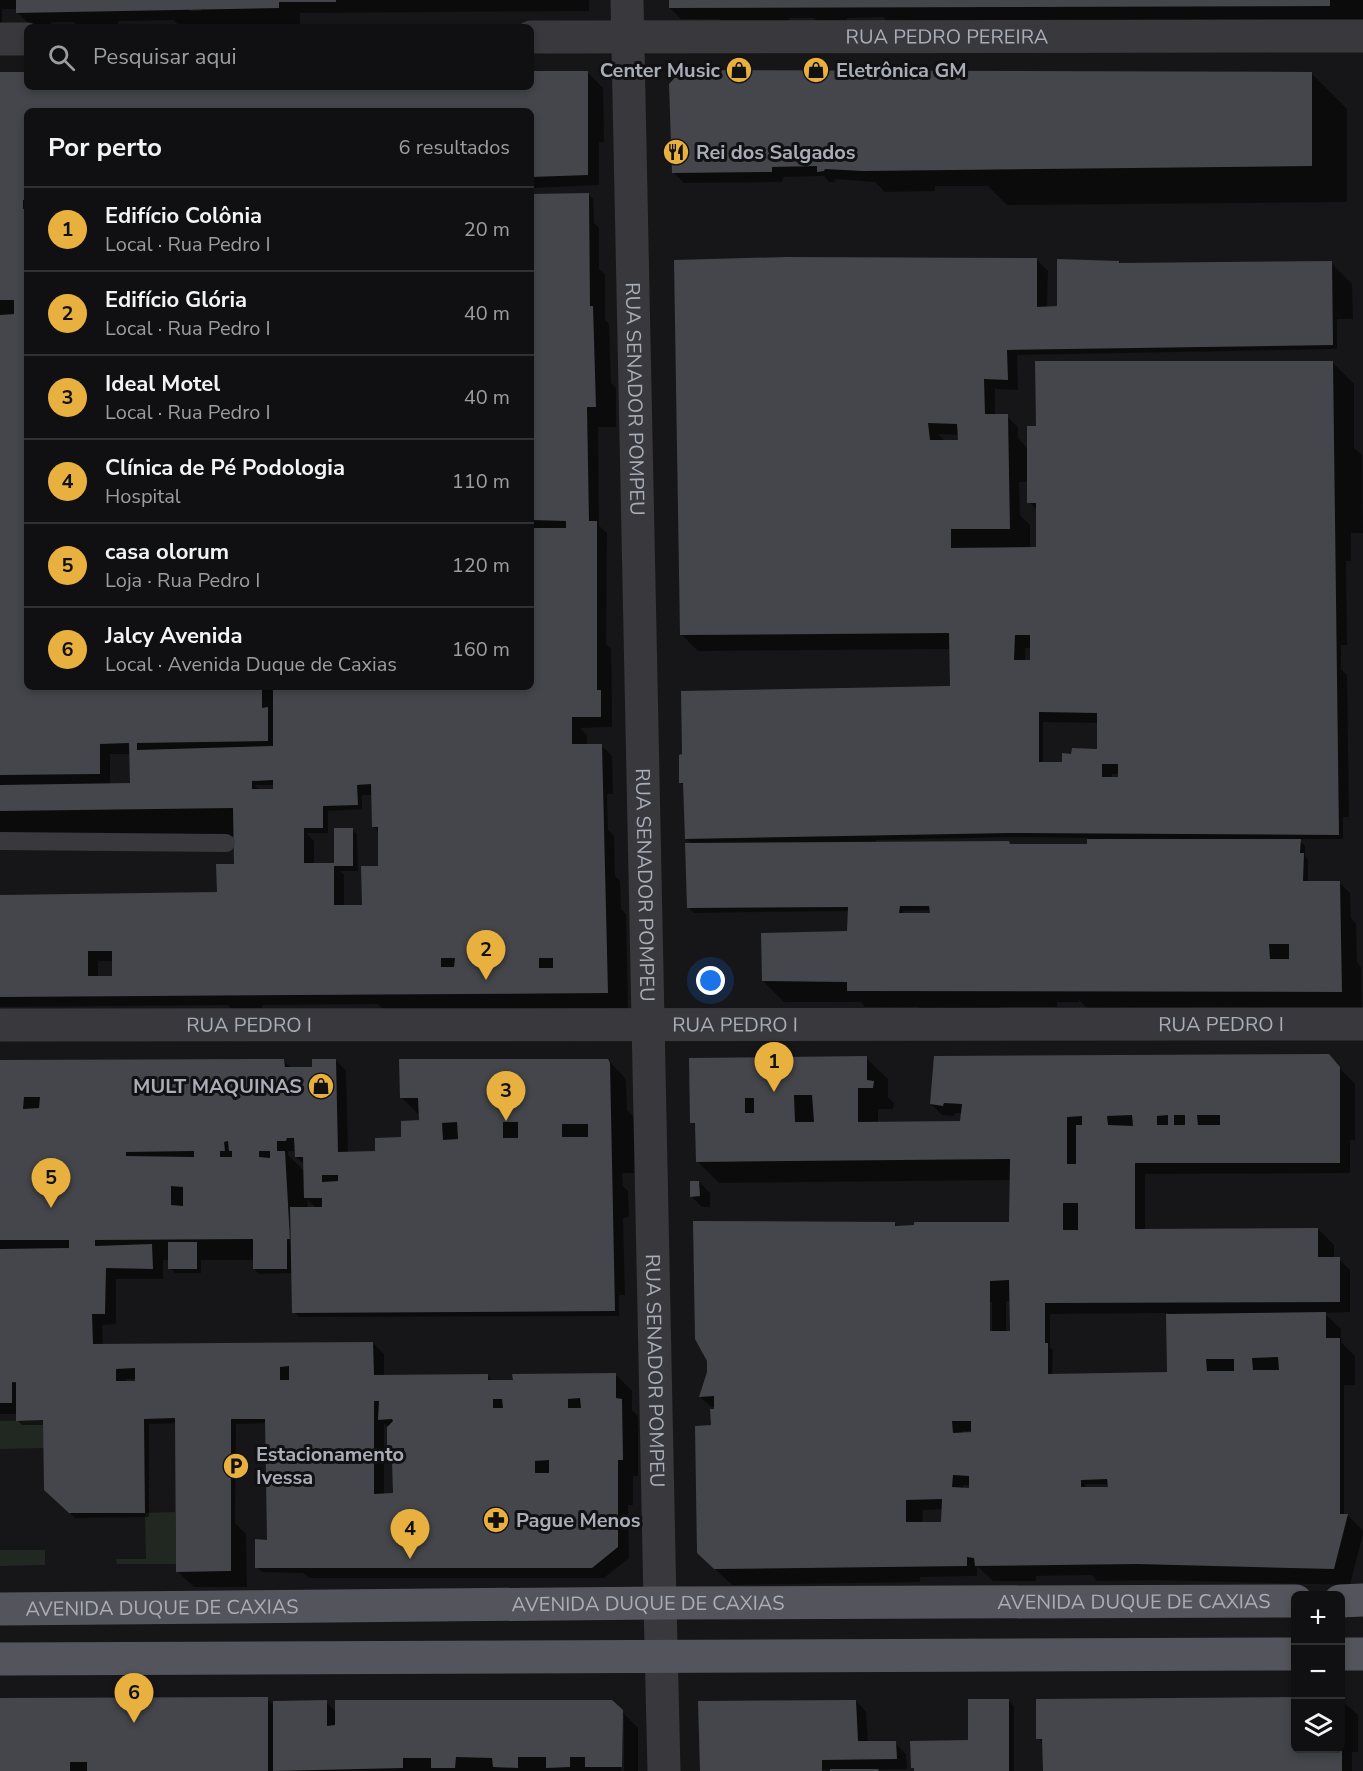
<!DOCTYPE html>
<html lang="pt">
<meta charset="utf-8">
<style>
body{margin:0;font-family:"Nunito Sans",sans-serif;background:#19191b;color:#f1f3f6}
.controls{position:absolute;right:18px;bottom:18px;display:grid;overflow:hidden;border-radius:9px;box-shadow:0 3px 9px #0003}
.controls button{width:54px;height:54px;display:grid;place-items:center;padding:0;border:0;border-bottom:2px solid #303032;background:#101012;color:#f1f3f6;font:30px sans-serif}
.you{position:absolute;left:711px;top:981px;width:21px;height:21px;margin:-15px;border:4px solid #fff;border-radius:50%;background:#1a73e8;box-shadow:0 0 0 9px #1a73e833}
.badge{display:grid;place-items:center;width:39px;height:39px;border-radius:50%;background:#e7b03f;color:#111;font-size:20px;font-weight:700}
.pin{position:absolute;translate:-50% -50px;filter:drop-shadow(0 2px 3px #0008)}
.pin::after{content:'';position:absolute;top:32px;width:21px;height:18px;background:inherit;clip-path:polygon(0 0,100% 0,50% 100%)}
.list{margin:0;padding:0;list-style:none}
h2{display:flex;justify-content:space-between;align-items:center;height:78px;margin:0;padding:0 24px;font-size:26px}
h2 small{font-size:20px;font-weight:400;color:#9c9d9f}
.list li{display:grid;grid-template-columns:39px 1fr auto;gap:18px;align-items:center;box-sizing:border-box;height:84px;padding:0 24px;border-top:2px solid #303032}
.list b{display:block;font-size:22px;white-space:nowrap}
.list p{margin:0;font-size:20px;white-space:nowrap;color:#9c9d9f}
.list em{font-size:20px;font-style:normal;color:#9c9d9f}
.icon{flex:none;width:33px;height:33px;fill:none;stroke:currentColor;stroke-width:2;stroke-linecap:round;stroke-linejoin:round}
.map{position:relative;flex:none;width:1363px;height:1771px;overflow:hidden}
.search{position:absolute;background:#101012;box-shadow:0 3px 9px #0003;left:24px;top:24px;width:510px;height:66px;display:flex;align-items:center;gap:15px;box-sizing:border-box;padding:0 21px;border-radius:9px;color:#9c9d9f;font-size:22px}
.panel{position:absolute;background:#101012;box-shadow:0 3px 9px #0003;left:24px;top:108px;width:510px;height:582px;border-radius:9px}
.map>svg:first-child{display:block}
.green{fill:#212822}
.shadow{fill:#0007;fill-rule:evenodd}
.building{fill:#45464b;fill-rule:evenodd}
.lines{fill:none;stroke-linecap:round;stroke-linejoin:round}
.service{stroke:#38383d;stroke-width:18}
.minor{stroke:#38383d;stroke-width:33}
.tertiary{stroke:#38383d;stroke-width:33}
.primary{stroke:#54555c;stroke-width:33}
.labels{text-anchor:middle;stroke-width:6;stroke-linejoin:round;paint-order:stroke}
.street-label{font-size:20px;fill:#a9adb7;stroke:#111113}
.poi-label{font-size:20px;font-weight:bold;fill:#a9adb7;stroke:#111113;text-anchor:start}
</style>
<div class="map">
<svg width="1363" height="1771" viewBox="0 0 1363 1771">
<rect width="100%" height="100%" fill="#161618"/>
<!-- green -->
<g class="green">
<polygon points="43,1420 44,1448 0,1449 0,1421"/>
<polygon points="175,1512 176,1564 117,1564 116,1559 146,1559 145,1513"/>
<polygon points="0,1550 45,1550 45,1565 0,1566"/>
</g>
<!-- shadow -->
<g class="shadow">
<path d="M0 0H589V11L300 13V27H180L174 20 118 21V26L85 27H79L74 22H51L52 27H32L17 12V9H2V23H0ZM189 8H201V11H189Z"/>
<polygon points="670,0 1363,0 1363,45 888,23 883,17 847,18 847,23 819,23 814,18 789,18 789,28 730,29 719,19 681,19 670,8"/>
<path d="M531 72H587L603 88 604 142H599V185L531 188V111H27V687H277V691H283L280 687H531V195L588 194 593 199 594 223 599 228V269L605 274V320L609 324 611 383 616 388V427H598L599 526 607 533 606 644 611 649 612 705V727L580 728 587 735V745H601L612 756 613 794H607L608 830 614 836 615 876 620 881 621 909 626 914 628 1013 388 1015 378 1004 262 1005V1011H233L228 1005 0 1007V896L218 894 238 866 235 836 0 839V73H27V87H531ZM110 754H131L134 784 110 785ZM254 785H274V792L260 790ZM362 795H373L374 827 379 832 382 868 361 907H344V875L340 871H358L357 834 352 829 335 864H314V841L306 833H328V811L362 809ZM98 961H114V978H98Z"/>
<polygon points="1311,73 1347,109 1347,202 1007,205 988,186 935,186 935,191 885,192 875,182 835,179 835,182 829,182 824,176 783,177 782,182 684,183 673,172"/>
<path d="M1037 260 1048 271 1047 308H1061L1119 262 1121 264 1331 263 1352 284 1353 319H1337V349L1017 355 1018 390 995 389V415L1007 416 1018 427V438L1028 449 1039 428 1333 363 1354 384V448L1362 455 1363 533H1351V561H1346L1347 645H1341V669L1347 675 1349 817H1343V839H1298L1305 846V856L1308 860V882H1339L1350 893 1351 918 1356 924 1357 962 1361 967 1362 1012H1091L1079 1000V1002H1057V1007H1001V1012L923 1011 918 1007H865L861 1002H784L763 981 849 935V911L694 913 689 908 692 844 686 839 684 786 681 782 684 756 954 688 951 649 698 651 682 635ZM938 434 959 435V441H945ZM1019 482H1029V502L1037 510 1040 549H1030V525L1020 515ZM1025 648H1031V661H1025ZM1043 722 1098 723V750L1073 755 1063 764 1043 763ZM1112 774H1120L1119 779H1112ZM1016 837 1088 838V845L1012 846 1009 842 876 843V840ZM931 910V915H906L902 911Z"/>
<path d="M1328 1056 1355 1084V1140H1350V1173L1145 1174V1231L1318 1229 1334 1245V1259H1339L1350 1270V1312L1324 1313 1341 1329V1342L1355 1356V1385H1344V1515H1348L1363 1531V1534L1350 1585 1154 1580 1097 1581 1092 1575 1036 1576V1581H993L977 1566V1576L920 1577V1582L732 1585 715 1569 713 1426 721 1407H711L700 1397 895 1224 898 1227 1011 1226V1180L719 1183 698 1162 697 1127 692 1122 691 1059 866 1058 888 1079V1097L894 1103 893 1109H878V1123L962 1122V1113H955L954 1116 942 1115 931 1104ZM1006 1301H1011L1012 1335 1006 1333ZM989 1302H992V1339H989ZM1168 1313 1169 1373 1052 1375 1053 1350 1050 1347V1314ZM962 1431H972L970 1434H962ZM1085 1484H1109V1488H1086ZM963 1485H971V1490L963 1489ZM943 1509V1524L922 1523 923 1510Z"/>
<path d="M283 1060 292 1069 313 1068 336 1060 346 1071 348 1153H379L403 1139 421 1122V1114H418L402 1098 608 1060 624 1077 626 1081 627 1110 639 1123 640 1173H622L623 1186 628 1191 629 1217 623 1218 625 1295H619V1316L299 1317 294 1312V1273L259 1274 254 1269V1260H201V1273H175L170 1268V1260H163V1279H116V1324L102 1325 103 1346 373 1343 384 1354V1376L487 1375 493 1381 615 1374 632 1391V1410L638 1416V1476H633V1505H628L629 1558 604 1578H309L303 1573 262 1572 257 1567 268 1541 266 1423 236 1424 235 1523 246 1534 247 1587H194L177 1571V1423L149 1424V1517L75 1518 46 1489 45 1425H22L17 1420V1414H0V1062ZM288 1151H296V1157L305 1165V1172L288 1155ZM307 1199 316 1208H308ZM126 1379H137V1383H126ZM5 1380 72 1383H5ZM384 1423 389 1428V1448L403 1462 396 1495H384Z"/>
<polygon points="699,1182 710,1193 710,1207 702,1207 691,1196"/>
<polygon points="267,1699 274,1706 326,1702 337,1713 611,1701 638,1728 638,1771 624,1771 624,1715 621,1715 621,1771 0,1771 0,1700"/>
<polygon points="1340,1699 1358,1715 1358,1752 1352,1752 1352,1771 1044,1771 1044,1744 1038,1738 1296,1748 1340,1748"/>
<polygon points="856,1701 866,1712 868,1743 895,1743 906,1754 907,1769 701,1771"/>
<polygon points="1009,1701 1014,1706 1014,1771 916,1771 912,1767 972,1742"/>
</g>
<!-- building -->
<g class="building">
<polygon points="16,0 336,0 336,2 279,2 279,8 16,13"/>
<polygon points="669,0 1330,0 1330,6 669,8"/>
<polygon points="682,70 1312,72 1312,166 863,171 825,169 824,171 817,172 817,166 772,167 772,172 672,173 669,84"/>
<path d="M531 71H588V175L531 177V111H27V200H23V209H27V687H262V708L268 707V741L137 743V750L273 746V690L279 689V687H531V528H566V521L531 520V194L589 193 590 306H593L596 407H587L589 521H597V690H601V717H572V744H602L608 993 0 997V895L217 892 216 864H234L233 808 0 811V785L130 783 129 743 100 744V774L0 775V315L14 314V300H0V72H27V87H531ZM273 780V789H252V781ZM371 784 372 827H378V866H361L362 905H334V866H353V828H334V863H304V828H323V806L358 805 357 785ZM88 951H112V976H88ZM441 958H455L454 967H441ZM539 958H553V968H539Z"/>
<path d="M786 257 1037 258V307L1057 306V259L1119 261V263L1332 261 1333 345 1007 350 1008 380 984 379 985 414H1008L1010 529H951V548L1036 547V503H1027V426H1036L1035 361H1333L1339 835 1010 833 685 839 683 783H679V755L682 754 681 691 950 686 949 633 680 635 674 260ZM928 423 957 424 958 440H930ZM1015 635H1030V660H1014ZM1039 712 1097 713V749L1072 748 1071 754 1062 753V762H1039ZM1102 764H1118V777H1102Z"/>
<path d="M1087 839H1301L1300 853H1304L1303 881H1340L1342 992 847 991V982L762 981 761 933 847 931 848 907 687 908 685 843 1009 841 1010 844H1087ZM900 906H929L930 913H899ZM1269 944H1289V959H1270Z"/>
<path d="M1329 1054 1340 1067V1163H1135V1229L1318 1228V1257H1340V1302L1045 1303V1343H1048V1374L1167 1372 1166 1314 1326 1312V1338H1340V1514H1348L1334 1569 1137 1564 975 1566 974 1558 967 1557V1566L714 1569 697 1553 695 1426 711 1425 710 1409H714V1396L699 1397 707 1372V1361L695 1339 693 1221 895 1222V1226L914 1225V1222H1009L1010 1159 696 1162 695 1123H690L689 1058 867 1056V1080L874 1081 873 1088H858V1122L960 1121 962 1104 944 1103 943 1106 930 1104 934 1056ZM794 1095H812L814 1122H795ZM745 1098H754V1113H745ZM1132 1115 1133 1126 1108 1125 1107 1116ZM1168 1115V1125H1157V1116ZM1174 1115H1185V1125H1174ZM1197 1115H1220V1125H1198ZM1082 1116V1125H1076V1164H1067V1117ZM1063 1203H1078V1230H1063ZM1009 1280 1010 1331H990V1281ZM1278 1357 1279 1370H1253L1252 1358ZM1206 1359H1234V1371H1207ZM952 1421H971V1432L953 1433ZM953 1475 969 1476V1488L952 1487ZM1107 1479 1108 1487H1081V1480ZM942 1499 941 1522H906V1500Z"/>
<path d="M284 1059 285 1067H312V1059H336L338 1152 375 1151V1138L401 1137V1121L419 1120 418 1098H400L399 1059H608L610 1063 615 1311 292 1313 290 1207H322V1198H304L303 1157H295L294 1138H287L286 1141H277V1151H285L290 1239H287V1269H253V1239L95 1240V1246L152 1244 153 1269 106 1268 105 1314H92L93 1344 373 1342 374 1375 488 1374V1380H513L512 1374 616 1373V1398L622 1399 623 1460H618V1547L592 1568H255V1539L267 1540 265 1419H231V1571L176 1572 175 1418 144 1419 145 1513H69L44 1490 43 1420 16 1421V1382H12V1403H0V1249L69 1248V1240H0V1060ZM24 1097H40L39 1108 23 1109ZM457 1122 458 1139 443 1140 442 1123ZM503 1122H518V1138H503ZM562 1124H588V1137H562ZM228 1141 229 1151H232V1157H220V1151H225L224 1142ZM194 1151V1157L126 1156V1152ZM259 1151H270V1158L259 1157ZM322 1175H338V1181L322 1182ZM171 1186 183 1187V1206L171 1205ZM289 1366V1380H280V1367ZM135 1368V1381H116V1369ZM580 1398 581 1408H568V1399ZM493 1399H502L503 1408H493ZM374 1401H379L378 1420 392 1419 393 1421 387 1427V1449L404 1448V1461H392L393 1493 374 1494ZM549 1460V1473H535V1461Z"/>
<polygon points="690,1181 699,1181 700,1196 690,1197"/>
<rect x="168" y="1242" width="29" height="27"/>
<polygon points="268,1697 268,1771 87,1771 87,1762 70,1762 70,1771 0,1771 0,1698"/>
<polygon points="1296,1697 1296,1748 1342,1749 1342,1771 1043,1771 1042,1739 1036,1739 1036,1699"/>
<polygon points="968,1699 1009,1699 1009,1771 914,1771 914,1768 911,1768 910,1741 968,1740"/>
<polygon points="327,1700 327,1726 335,1725 335,1700 612,1700 623,1710 622,1767 585,1767 585,1757 570,1757 570,1767 546,1768 546,1757 518,1757 518,1768 493,1767 492,1758 456,1757 455,1768 431,1768 431,1758 403,1758 403,1768 273,1771 273,1701"/>
<polygon points="851,1700 856,1700 858,1741 896,1741 897,1759 822,1760 822,1771 700,1771 698,1701"/>
<polygon points="830,1769 878,1769 879,1771 830,1771"/>
</g>
<g class="lines">
<!-- service -->
<polyline class="service" points="0,841 226,843"/>
<!-- minor -->
<g class="minor">
<path id="s1" d="M627 0 660 1603"/>
<path id="s2" d="M531 37 1363 36"/>
<polyline points="0,39 27,39"/>
<path id="s3" d="M0 1025 1363 1024"/>
</g>
<!-- tertiary -->
<polyline class="tertiary" points="660,1603 664,1771"/>
<!-- primary -->
<g class="primary">
<polyline points="1340,1601 1363,1600"/>
<path id="s4" d="M0 1609 660 1603 1296 1601"/>
<polyline points="1340,1654 1363,1654"/>
<polyline points="0,1659 1296,1654"/>
</g>
</g>
<!-- icons -->
<defs>
<g id="shop-disc" transform="scale(1.35)"><circle r="9.5" fill="#e7b03f" stroke="#111113"/><path d="M-5-2.5h2.3a2.7 3.5 0 0 1 5.4 0H5L5.5 6h-11ZM-1.5-2.5h3a1.5 2.3 0 0 0-3 0Z" fill="#111"/></g>
<g id="restaurant-disc" transform="scale(1.35)"><circle r="9.5" fill="#e7b03f" stroke="#111113"/><path d="M-5-6h1v4h1v-4h1v4h1v-4h1v5L-1.5 .5V6h-2V.5L-5-1ZM5-6V6H3V1.5H1.5Q1.5-4 5-6Z" fill="#111"/></g>
<g id="parking-disc" transform="scale(1.35)"><circle r="9.5" fill="#e7b03f" stroke="#111113"/><path d="M-3.5-5.5H1a3.5 3.5 0 0 1 0 7H-1V5.5H-3.5ZM-1-3.4V-.6H.8a1.4 1.4 0 0 0 0-2.8Z" fill="#111"/></g>
<g id="pharmacy-disc" transform="scale(1.35)"><circle r="9.5" fill="#e7b03f" stroke="#111113"/><path d="M-2-6h4v4h4v4h-4v4h-4v-4h-4v-4h4Z" fill="#111"/></g>
</defs>
<g fill-rule="evenodd">
<use href="#shop-disc" x="739" y="70"/>
<use href="#shop-disc" x="816" y="70"/>
<use href="#restaurant-disc" x="676" y="152"/>
<use href="#shop-disc" x="321" y="1086"/>
<use href="#parking-disc" x="236" y="1466"/>
<use href="#pharmacy-disc" x="496" y="1520"/>
</g>
<g class="labels">
<!-- street labels -->
<g class="street-label">
<text dy="7" stroke="none"><textPath href="#s2" startOffset="416">RUA PEDRO PEREIRA</textPath></text>
<text dy="7" stroke="none"><textPath href="#s1" startOffset="399">RUA SENADOR POMPEU</textPath></text>
<text dy="7" stroke="none"><textPath href="#s1" startOffset="885">RUA SENADOR POMPEU</textPath></text>
<text dy="7" stroke="none"><textPath href="#s3" startOffset="735">RUA PEDRO I</textPath></text>
<text dy="7" stroke="none"><textPath href="#s3" startOffset="1221">RUA PEDRO I</textPath></text>
<text dy="7" stroke="none"><textPath href="#s3" startOffset="249">RUA PEDRO I</textPath></text>
<text dy="7" stroke="none"><textPath href="#s1" startOffset="1371">RUA SENADOR POMPEU</textPath></text>
<text dy="7" stroke="none"><textPath href="#s4" startOffset="1134">AVENIDA DUQUE DE CAXIAS</textPath></text>
<text dy="7" stroke="none"><textPath href="#s4" startOffset="648">AVENIDA DUQUE DE CAXIAS</textPath></text>
<text dy="7" stroke="none"><textPath href="#s4" startOffset="162">AVENIDA DUQUE DE CAXIAS</textPath></text>
</g>
<!-- poi labels -->
<g class="poi-label">
<text x="720" y="77" text-anchor="end">Center Music</text>
<text x="836" y="77">Eletrônica GM</text>
<text x="696" y="159">Rei dos Salgados</text>
<text x="302" y="1093" text-anchor="end">MULT MAQUINAS</text>
<text x="256" y="1461">Estacionamento<tspan x="256" dy="23">Ivessa</tspan></text>
<text x="516" y="1527">Pague Menos</text>
</g>
</g>
</svg>
<div class="controls">
<button>+</button>
<button>−</button>
<button><svg class="icon" aria-label="layers" viewBox="0 0 24 24"><path d="M12 4l9 5-9 5-9-5zM3 14l9 5 9-5"/></svg></button>
</div>
<div class="you"></div>
<div class="pin badge" style="left:774px;top:1092px">1</div>
<div class="pin badge" style="left:486px;top:980px">2</div>
<div class="pin badge" style="left:506px;top:1121px">3</div>
<div class="pin badge" style="left:410px;top:1559px">4</div>
<div class="pin badge" style="left:51px;top:1208px">5</div>
<div class="pin badge" style="left:134px;top:1723px">6</div>
<div class="search"><svg class="icon" aria-label="search" viewBox="0 0 24 24"><circle cx="10" cy="10" r="6"/><path d="M15 15l6 6"/></svg>Pesquisar aqui</div>
<section class="panel">
<h2>Por perto<small>6 resultados</small></h2>
<ul class="list">
<li><span class="badge">1</span><div><b>Edifício Colônia</b><p>Local · Rua Pedro I</p></div><em>20 m</em></li>
<li><span class="badge">2</span><div><b>Edifício Glória</b><p>Local · Rua Pedro I</p></div><em>40 m</em></li>
<li><span class="badge">3</span><div><b>Ideal Motel</b><p>Local · Rua Pedro I</p></div><em>40 m</em></li>
<li><span class="badge">4</span><div><b>Clínica de Pé Podologia</b><p>Hospital</p></div><em>110 m</em></li>
<li><span class="badge">5</span><div><b>casa olorum</b><p>Loja · Rua Pedro I</p></div><em>120 m</em></li>
<li><span class="badge">6</span><div><b>Jalcy Avenida</b><p>Local · Avenida Duque de Caxias</p></div><em>160 m</em></li>
</ul>
</section>
</div>
